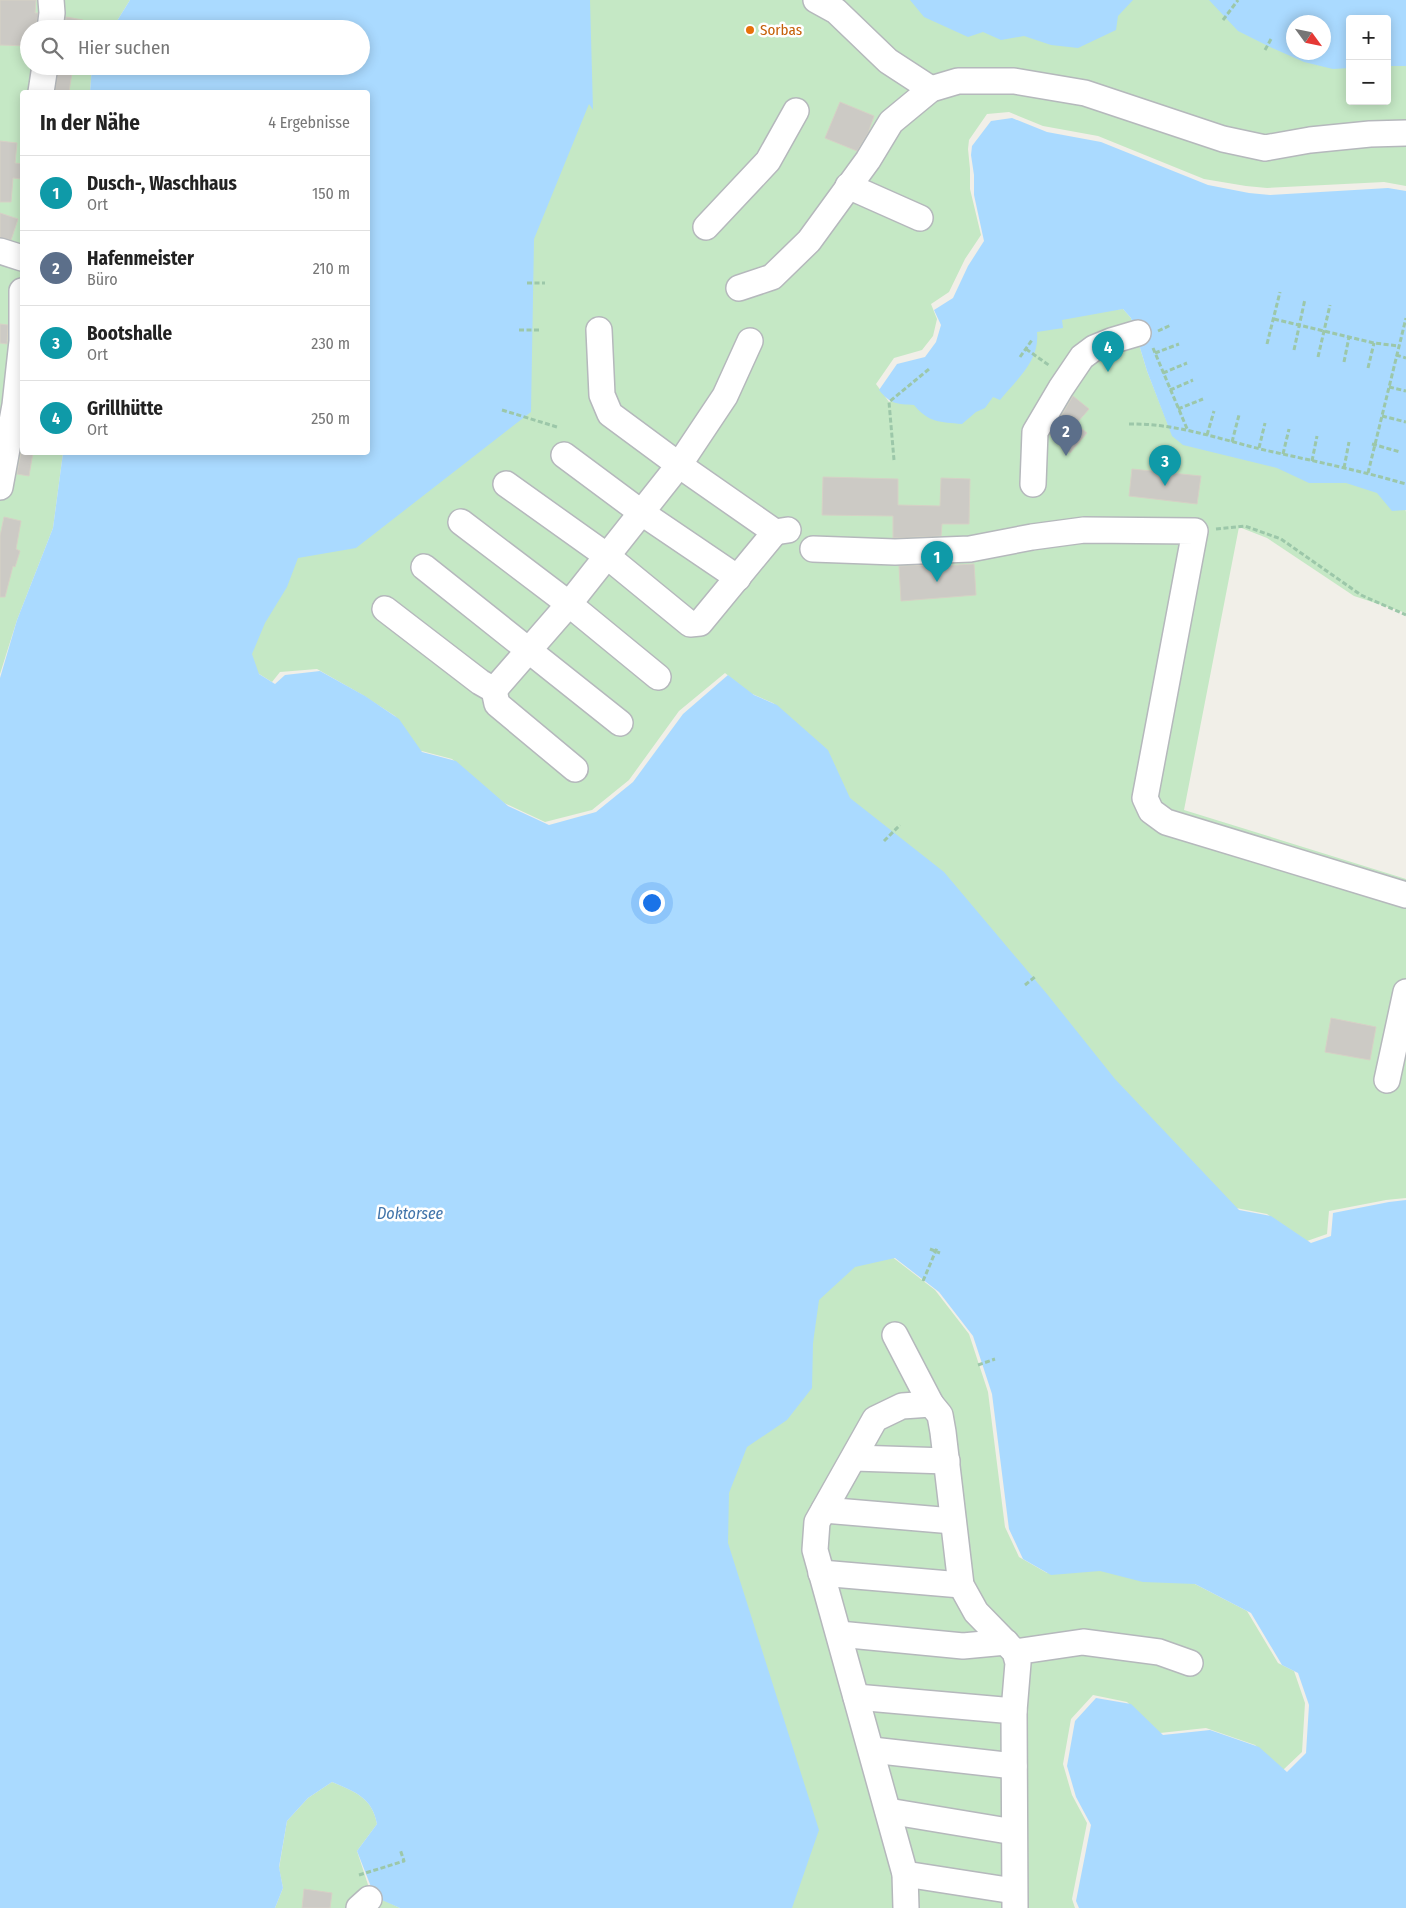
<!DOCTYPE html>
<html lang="de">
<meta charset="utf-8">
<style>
body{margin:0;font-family:"Fira Sans Condensed",sans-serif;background:#f2f2f2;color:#222}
.controls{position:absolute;right:15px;top:15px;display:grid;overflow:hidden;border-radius:5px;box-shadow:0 2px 12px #0003}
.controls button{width:45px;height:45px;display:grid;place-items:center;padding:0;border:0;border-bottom:1px solid #e0e0e0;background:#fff;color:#222;font:25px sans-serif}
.compass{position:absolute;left:1286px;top:15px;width:45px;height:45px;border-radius:50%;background:#fff;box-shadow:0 2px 12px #0003;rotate:123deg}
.you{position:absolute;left:651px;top:902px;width:18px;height:18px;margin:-12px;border:4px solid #fff;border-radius:50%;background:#1a73e8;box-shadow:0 0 0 8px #1a73e833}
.badge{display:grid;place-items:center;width:32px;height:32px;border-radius:50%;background:#ea4335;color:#fff;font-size:16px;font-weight:700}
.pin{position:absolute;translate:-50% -41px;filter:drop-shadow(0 1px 2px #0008)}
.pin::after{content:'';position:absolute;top:26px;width:18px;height:15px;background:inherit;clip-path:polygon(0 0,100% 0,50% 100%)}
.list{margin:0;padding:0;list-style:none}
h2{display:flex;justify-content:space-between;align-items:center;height:65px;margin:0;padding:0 20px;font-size:21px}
h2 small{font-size:16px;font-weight:400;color:#767676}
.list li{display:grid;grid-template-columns:32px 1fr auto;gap:15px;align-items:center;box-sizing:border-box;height:75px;padding:0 20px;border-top:1px solid #e0e0e0}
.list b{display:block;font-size:19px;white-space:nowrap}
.list p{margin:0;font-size:16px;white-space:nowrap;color:#767676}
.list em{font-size:16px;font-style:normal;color:#767676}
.icon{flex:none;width:28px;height:28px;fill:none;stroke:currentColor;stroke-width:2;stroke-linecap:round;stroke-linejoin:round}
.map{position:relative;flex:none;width:1406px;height:1908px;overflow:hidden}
.search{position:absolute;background:#fff;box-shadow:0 2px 12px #0003;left:20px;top:20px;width:350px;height:55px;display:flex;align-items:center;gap:12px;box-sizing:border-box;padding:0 18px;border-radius:28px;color:#767676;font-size:19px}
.panel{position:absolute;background:#fff;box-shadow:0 2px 12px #0003;left:20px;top:90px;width:350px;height:365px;border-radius:5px}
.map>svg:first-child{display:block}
.green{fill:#c5e8c5}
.water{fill:#aadaff;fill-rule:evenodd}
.building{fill:#cccac5;stroke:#d6d1c6}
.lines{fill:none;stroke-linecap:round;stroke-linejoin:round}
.minor-casing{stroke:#b5b8bc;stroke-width:28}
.path{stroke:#9cc7a9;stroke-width:3;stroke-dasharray:5 2.5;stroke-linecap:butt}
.minor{stroke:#fff;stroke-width:25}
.food-dot{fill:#e8710a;stroke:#fff;stroke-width:2}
.labels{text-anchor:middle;stroke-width:5;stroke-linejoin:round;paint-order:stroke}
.food-label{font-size:15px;fill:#c56008;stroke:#fff;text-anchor:start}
.water-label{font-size:16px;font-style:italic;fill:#4174aa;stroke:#fff}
</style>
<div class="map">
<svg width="1406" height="1908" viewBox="0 0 1406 1908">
<rect width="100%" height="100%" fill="#f1efe8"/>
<!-- green -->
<g class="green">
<polygon points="0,0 130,0 112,29 29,29 29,66 92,66 90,92 22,92 22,452 63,453 53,528 17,620 0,674"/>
<polygon points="586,0 1211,0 1234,25 1300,56 1350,62 1350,101 1387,101 1387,60 1406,60 1406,186 1384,182 1267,188 1246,186 1204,179 1098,136 1043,126 1009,112 987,114 969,140 968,149 970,169 970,189 981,235 965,259 949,292 931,304 937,319 933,336 922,350 894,358 876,384 889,402 1033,326 1073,313 1123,309 1131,318 1147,371 1169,427 1343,477 1404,504 1406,512 1406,613 1354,596 1267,538 1239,527 1184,810 1406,879 1406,1198 1386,1200 1329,1211 1327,1234 1307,1241 1267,1214 1236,1208 846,795 824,748 773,703 750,693 725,673 679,711 629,780 592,810 545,822 504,803 452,759 418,750 395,716 361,694 317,669 280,672 272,682 256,672 248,652 294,556 530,237"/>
<polygon points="891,1256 935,1290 969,1334 988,1392 1005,1527 1019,1557 1047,1573 1096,1570 1191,1582 1247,1611 1278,1663 1294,1671 1305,1703 1302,1752 1283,1770 1255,1745 1206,1728 1160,1733 1127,1702 1093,1695 1071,1719 1063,1764 1072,1795 1087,1823 1072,1899 1075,1908 787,1908 725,1541 725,1491 816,1298 851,1266"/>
<path d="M332 1782C355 1792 372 1797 377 1824L357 1851 371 1894 400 1908H275L283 1888 279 1868 287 1821 308 1798Z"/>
</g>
<!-- water -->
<g class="water">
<path d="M130 0H590L593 110 589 104 534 239 531 412 356 548 298 558 287 587 265 623 252 654 259 674 275 684 285 675 320 671 365 696 399 719 422 752 456 761 508 806 549 825 596 812 633 782 683 714 728 675 754 695 777 705 828 750 850 798 944 872 1047 994 1115 1079 1239 1210 1271 1216 1311 1243 1331 1236 1333 1213 1389 1202 1406 1200V1908H1079L1076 1901 1091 1825 1076 1797 1067 1766 1075 1721 1096 1698 1131 1704 1163 1735 1210 1730 1259 1747 1287 1772 1306 1753 1309 1705 1298 1673 1282 1665 1251 1613 1195 1584 1143 1582 1100 1571 1051 1575 1023 1559 1009 1529 992 1394 973 1336 939 1292 895 1258 855 1267 819 1300 813 1343 812 1388 787 1420 747 1447 729 1493 728 1543 819 1830 792 1908H400L375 1897 357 1851 377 1824C372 1797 355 1792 332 1782L308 1798 287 1821 279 1867 283 1888 275 1908H0V678L17 620 53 528 63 453 368 452V92H90L92 66H361V29H112Z"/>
<polygon points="910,0 1133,0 1118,16 1116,30 1078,48 1051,45 1024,36 1001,40 983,32 968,37 924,17"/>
<path d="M1209 0H1406V66H1387V19H1350V68L1333 69 1304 62 1268 46 1238 31ZM1324 22V52H1294V22Z"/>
<path d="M1012 118 1047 132 1101 142 1208 185 1249 193 1270 195 1388 188 1406 191V510L1392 511 1377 493 1346 483H1309L1277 468 1183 445 1172 436 1147 371 1131 318 1123 309 1062 320 1063 328 1037 332C1040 361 1017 379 1000 400L993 397 985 408 976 412 962 424C940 422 929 423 914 405 897 404 890 404 879 390L897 364 925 357 936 342 941 325 934 310 953 298 968 266 984 241 974 195V175L971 155 972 146 991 121Z"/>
</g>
<!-- building -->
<g class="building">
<polygon points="0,0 36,0 35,13 38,13 36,29 29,29 29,46 0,45"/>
<polygon points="66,17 83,20 83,29 65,29"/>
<polygon points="59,66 73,66 69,92 55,92"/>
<polygon points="840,102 874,116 868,133 857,151 825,138"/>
<polygon points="0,141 17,143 15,163 22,164 22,179 13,178 11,202 0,202"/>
<polygon points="0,213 18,219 11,240 0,237"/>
<polygon points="0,324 8,325 7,344 0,343"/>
<polygon points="1073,396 1089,409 1076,424 1087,433 1070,453 1050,435"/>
<polygon points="21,452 33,452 29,476 17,474"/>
<polygon points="1132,469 1201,476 1197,504 1129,496"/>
<polygon points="823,477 898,479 898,505 940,506 941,478 970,479 969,524 942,524 941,536 893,538 893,516 822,515"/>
<polygon points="4,517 21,521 16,549 20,551 15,567 13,566 5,597 0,597 0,536"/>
<polygon points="974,564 976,595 901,601 899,566 940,565 940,566"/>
<polygon points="1331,1018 1376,1027 1370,1060 1325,1052"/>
<polygon points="304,1889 332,1893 330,1908 302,1908"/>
</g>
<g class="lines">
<!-- minor casing -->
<g class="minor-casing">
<g id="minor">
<polyline points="816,0 836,11 888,61 931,89"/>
<polyline points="50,29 52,13 51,0"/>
<polyline points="41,92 45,66"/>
<polyline points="848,186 920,218"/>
<polyline points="706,227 768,161 796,111"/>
<polyline points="0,251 22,258"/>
<polyline points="739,288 772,277 809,241 868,160 891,122 931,89 958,81 1014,81 1085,93 1223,139 1265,148 1310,140 1370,134 1406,133"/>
<polyline points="599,330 602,395 610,414 679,465 775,532 788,530"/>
<polyline points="564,455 642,513 738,578"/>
<polyline points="506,484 607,556 690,624 700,623 775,532"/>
<polyline points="1033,484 1035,432 1061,388 1082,357 1094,348 1111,341 1138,333"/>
<polyline points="0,487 15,405 22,341 22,291"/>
<polyline points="461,522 569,604 658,677"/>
<polyline points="813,549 895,552 970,549 1032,537 1084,530 1195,531 1145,798 1151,811 1166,822 1406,895"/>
<polyline points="424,567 620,723"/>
<polyline points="385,609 480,682 494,690 497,704 575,769"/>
<polyline points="494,690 569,604 679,465 725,396 750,341"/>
<polyline points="1387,1080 1406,992"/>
<polyline points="895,1335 931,1404"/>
<polyline points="854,1458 947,1461"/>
<polyline points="824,1510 953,1521"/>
<polyline points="821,1573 961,1585"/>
<polyline points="839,1634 963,1646 1006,1642"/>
<polyline points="1015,1652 1083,1642 1159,1652 1190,1663"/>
<polyline points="856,1697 1014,1711"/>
<polyline points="872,1750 1014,1766"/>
<polyline points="888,1811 1014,1832"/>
<polyline points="905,1874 1014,1891"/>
<polyline points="359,1908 369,1899"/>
<polyline points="906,1908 905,1874 815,1550 817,1522 875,1419 902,1406 931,1404 940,1415 943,1432 961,1585 976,1612 1015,1652 1018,1663 1014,1711 1015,1908"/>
</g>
</g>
<!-- path -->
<g class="path">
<polyline points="1223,20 1238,0"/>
<polyline points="1265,50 1271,39"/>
<polyline points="527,283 545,283"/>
<polyline points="1274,319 1374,343 1399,346"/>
<polyline points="519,330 539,330"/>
<polyline points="1158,331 1171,325"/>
<polyline points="1267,344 1280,292"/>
<polyline points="1153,348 1188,431"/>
<polyline points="1026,349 1050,366"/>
<polyline points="1294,350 1305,299"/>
<polyline points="1155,353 1179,344"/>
<polyline points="1396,355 1406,358"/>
<polyline points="1020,357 1032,340"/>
<polyline points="1318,357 1330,305"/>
<polyline points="1344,362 1349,337"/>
<polyline points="1368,368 1374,343"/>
<polyline points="1163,373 1187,363"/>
<polyline points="1389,387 1406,391"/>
<polyline points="1170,390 1193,380"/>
<polyline points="1178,409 1203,399"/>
<polyline points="502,410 557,427"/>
<polyline points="1382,416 1406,422"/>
<path d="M1129 424C1173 423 1217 438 1260 449 1309 460 1358 470 1406 484"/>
<polyline points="1207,435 1214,411"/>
<polyline points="1232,442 1239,415"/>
<polyline points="1372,444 1400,452"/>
<polyline points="1259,448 1265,423"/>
<polyline points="1283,454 1289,429"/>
<polyline points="894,460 889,402 929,369"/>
<polyline points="1312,461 1317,436"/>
<polyline points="1344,468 1349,442"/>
<polyline points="1368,473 1406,318"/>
<polyline points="1216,529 1245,526 1281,539 1361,595 1406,615"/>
<polyline points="884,841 900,825"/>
<polyline points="1025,985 1036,976"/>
<polyline points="930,1249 940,1253"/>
<polyline points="923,1281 937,1248"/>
<polyline points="978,1365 995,1359"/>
<polyline points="359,1875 404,1861 400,1849"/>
</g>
<!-- minor -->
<use href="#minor" class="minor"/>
</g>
<!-- markers -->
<circle class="food-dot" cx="750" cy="30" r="5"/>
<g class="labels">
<!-- food labels -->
<g class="food-label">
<text x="760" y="35">Sorbas</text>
</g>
<!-- water labels -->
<g class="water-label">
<text x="410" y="1219">Doktorsee</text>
</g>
</g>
</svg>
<div class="controls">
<button>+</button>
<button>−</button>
</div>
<svg class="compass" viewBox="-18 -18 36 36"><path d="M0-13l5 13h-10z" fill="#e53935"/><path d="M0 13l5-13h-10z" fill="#767676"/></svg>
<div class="you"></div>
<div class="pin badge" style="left:937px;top:582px;background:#0f9aa8">1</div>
<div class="pin badge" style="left:1066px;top:456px;background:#5c6f8a">2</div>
<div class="pin badge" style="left:1165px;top:486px;background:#0f9aa8">3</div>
<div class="pin badge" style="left:1108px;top:372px;background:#0f9aa8">4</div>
<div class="search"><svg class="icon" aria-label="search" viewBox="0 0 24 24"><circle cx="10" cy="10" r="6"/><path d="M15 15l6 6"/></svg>Hier suchen</div>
<section class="panel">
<h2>In der Nähe<small>4 Ergebnisse</small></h2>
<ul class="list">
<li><span class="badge" style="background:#0f9aa8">1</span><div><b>Dusch-, Waschhaus</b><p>Ort</p></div><em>150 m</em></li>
<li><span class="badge" style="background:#5c6f8a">2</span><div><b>Hafenmeister</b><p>Büro</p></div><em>210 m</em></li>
<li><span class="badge" style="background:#0f9aa8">3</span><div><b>Bootshalle</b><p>Ort</p></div><em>230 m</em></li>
<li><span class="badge" style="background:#0f9aa8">4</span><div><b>Grillhütte</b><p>Ort</p></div><em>250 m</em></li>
</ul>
</section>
</div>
